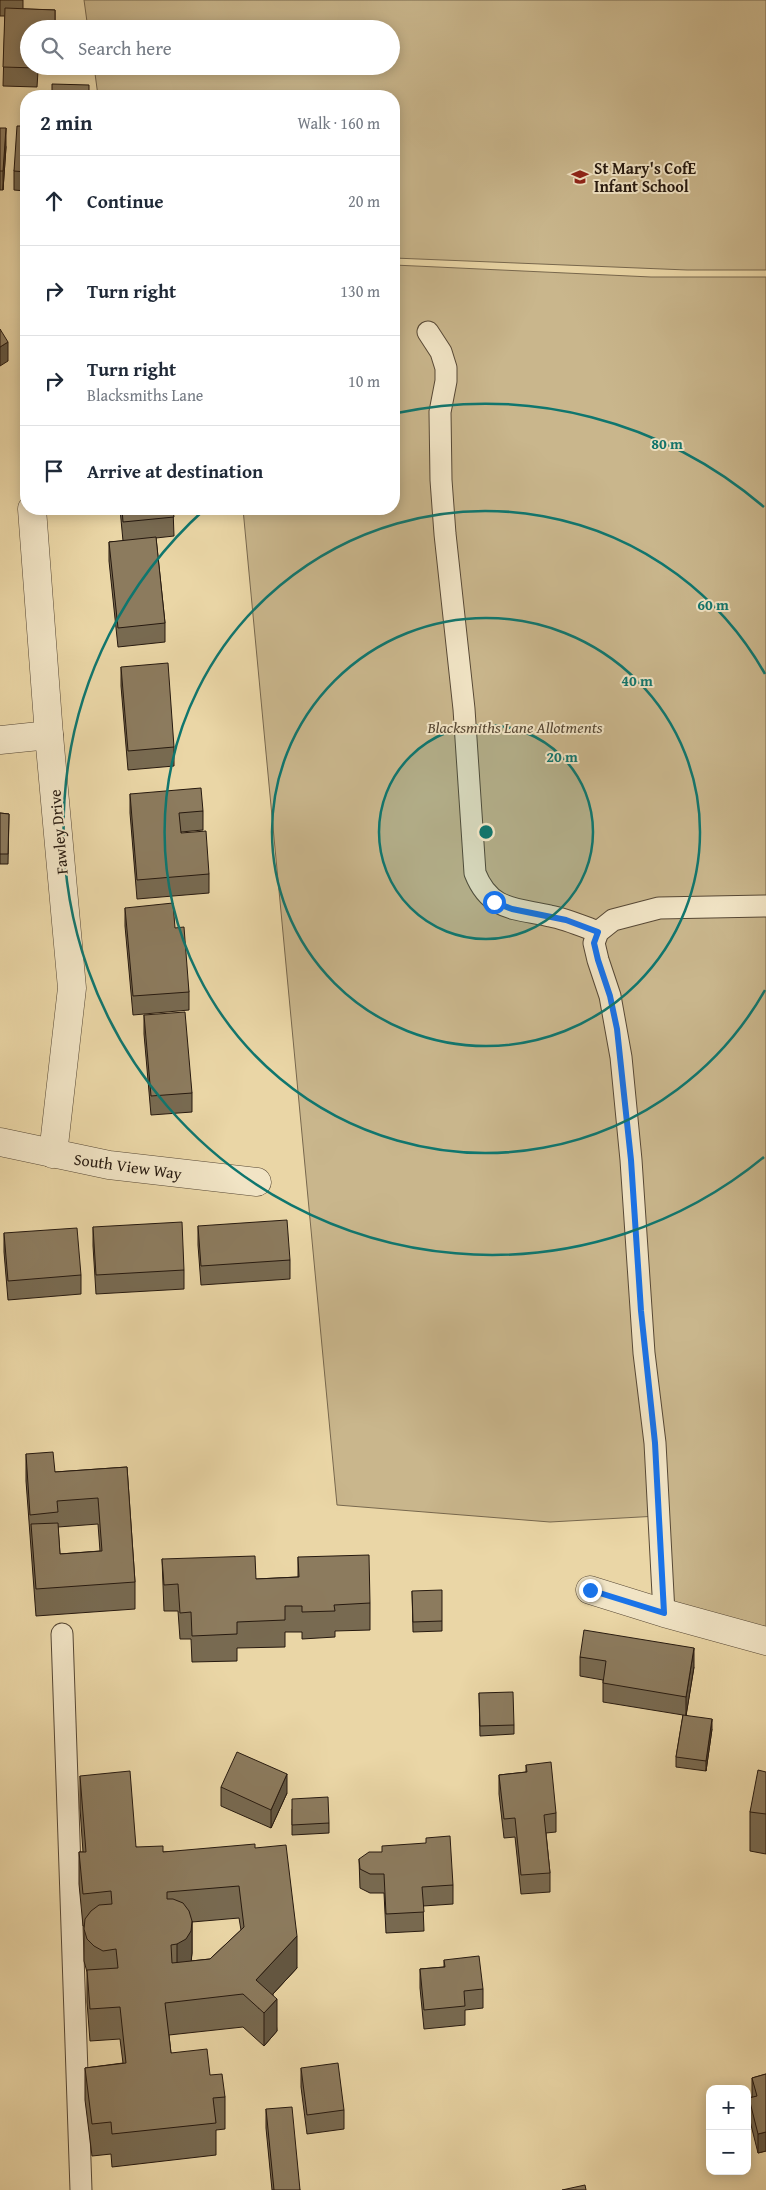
<!DOCTYPE html>
<meta charset="utf-8">
<style>
body{margin:0;font-family:"Gentium Book Plus",serif;background:#f6f6f7;color:#1f2937}
.controls{position:absolute;right:15px;bottom:15px;display:grid;overflow:hidden;border-radius:10px;box-shadow:0 2px 12px #0003}
.controls button{width:45px;height:45px;display:grid;place-items:center;padding:0;border:0;border-bottom:1px solid #e0e1e3;background:#fff;color:#1f2937;font:25px sans-serif}
.stop{position:absolute;width:15px;height:15px;margin:-11px;border:4px solid #1a73e8;border-radius:50%;background:#fff}
.stop.end{background:#1a73e8;border-color:#fff;box-shadow:0 1px 5px #0008}
.list{margin:0;padding:0;list-style:none}
h2{display:flex;justify-content:space-between;align-items:center;height:65px;margin:0;padding:0 20px;font-size:21px}
h2 small{font-size:16px;font-weight:400;color:#747a83}
.list li{display:grid;grid-template-columns:32px 1fr auto;gap:15px;align-items:center;box-sizing:border-box;height:90px;padding:0 20px;border-top:1px solid #e0e1e3}
.list b{display:block;font-size:19px;white-space:nowrap}
.list p{margin:0;font-size:16px;white-space:nowrap;color:#747a83}
.list em{font-size:16px;font-style:normal;color:#747a83}
.icon{flex:none;width:28px;height:28px;fill:none;stroke:currentColor;stroke-width:2;stroke-linecap:round;stroke-linejoin:round}
.map{position:relative;flex:none;width:766px;height:2190px;overflow:hidden}
.search{position:absolute;background:#fff;box-shadow:0 2px 12px #0003;left:20px;top:20px;width:380px;height:55px;display:flex;align-items:center;gap:12px;box-sizing:border-box;padding:0 18px;border-radius:28px;color:#747a83;font-size:19px}
.panel{position:absolute;background:#fff;box-shadow:0 2px 12px #0003;left:20px;top:90px;width:380px;height:425px;border-radius:20px}
.map>svg:first-child{display:block}
.green{fill:#c9b68c;stroke:#78684e}
.lines{fill:none;stroke-linecap:round;stroke-linejoin:round}
.service-casing{stroke:#574835;stroke-width:23}
.minor-casing{stroke:#574835;stroke-width:29}
.service{stroke:#f1e4c5;stroke-width:21}
.minor{stroke:#f1e4c5;stroke-width:28}
.wall{fill:#786a51;stroke:#26190f;fill-rule:evenodd}
.shaded-wall{fill:#625642;stroke:#26190f}
.building{fill:#8c7b5e;stroke:#26190f;fill-rule:evenodd}
.route{stroke:#1a73e8;stroke-width:6}
.ring{fill:none;stroke:#0f766e;stroke-width:2.5}
.labels{text-anchor:middle;stroke-width:4;stroke-linejoin:round;paint-order:stroke}
.poi-label{font-size:16px;font-weight:bold;fill:#26190f;stroke:#f1e4c5;text-anchor:start}
.park-label{font-size:16px;font-style:italic;fill:#574834;stroke:#f1e4c5}
.street-label{font-size:16px;fill:#26190f;stroke:#f1e4c5}
.centre{fill:#0f766e;stroke:#f1e4c5;stroke-width:2.5}
.ring-label{font-size:15px;text-anchor:middle;font-weight:bold;fill:#0f766e;stroke:#f1e4c5;stroke-width:4;stroke-linejoin:round;paint-order:stroke}
</style>
<div class="map">
<svg width="766" height="2190" viewBox="0 0 766 2190">
<rect width="100%" height="100%" fill="#ead6a6"/>
<filter id="stains"><feTurbulence type="fractalNoise" baseFrequency=".004" numOctaves="4"/><feColorMatrix values="0 0 0 0 .2 0 0 0 0 .09 0 0 0 0 .02 0 0 0 .5 -.17"/></filter>
<radialGradient id="worn" r=".72"><stop offset=".6" stop-color="#630" stop-opacity="0"/><stop offset="1" stop-color="#630" stop-opacity=".3"/></radialGradient>
<!-- green -->
<g class="green">
<polygon points="84,0 766,0 766,270 687,270 394,258 394,96 98,96 94,66 391,66 391,29 88,29"/>
<polygon points="394,265 651,277 766,277 766,1641 664,1613 658,1516 550,1522 337,1505 243,509 394,509"/>
</g>
<g class="lines">
<!-- service casing -->
<g class="service-casing">
<g id="service">
<path d="M428 332 441 352 446 368V381L440 412 441 480 445 534 464 709 475 873C490 911 515 908 550 916 566 919 582 926 598 932"/>
<polyline points="664,1613 655,1443 644,1353 631,1160 621,1057 610,996 598,960 594,943 598,932 613,920 659,908 766,906"/>
<polyline points="62,1634 81,2190"/>
</g>
</g>
<!-- minor casing -->
<g class="minor-casing">
<g id="minor">
<polyline points="32,509 49,735 72,988 53,1154"/>
<polyline points="0,740 49,735"/>
<polyline points="0,1142 109,1165 257,1182"/>
<polyline points="590,1590 664,1613 766,1641"/>
</g>
</g>
<!-- service -->
<use href="#service" class="service"/>
<!-- minor -->
<use href="#minor" class="minor"/>
</g>
<!-- wall -->
<g class="wall">
<polygon points="0,0 23,0 23,9 55,10 55,29 29,29 29,66 54,66 54,72 38,71 37,87 3,86 5,16 0,16"/>
<polygon points="26,126 26,191 14,190 14,171"/>
<polygon points="0,128 6,147 3,190 0,190"/>
<polygon points="120,509 173,509 174,536 156,538 165,623 165,642 118,647 109,561 109,542 123,541"/>
<polygon points="121,667 174,747 174,766 128,770 121,686"/>
<polygon points="130,794 203,811 203,830 181,832 181,833 209,874 209,893 137,899 130,813"/>
<polygon points="0,813 9,814 8,864 0,864"/>
<polygon points="125,908 175,928 189,992 189,1010 133,1015 125,926"/>
<polygon points="144,1015 192,1093 192,1112 151,1115 144,1034"/>
<polygon points="198,1226 290,1260 290,1279 201,1285 198,1245"/>
<polygon points="93,1227 184,1270 184,1289 96,1294 93,1246"/>
<polygon points="4,1233 81,1275 81,1294 8,1300 4,1252"/>
<path d="M26 1454 55 1472 127 1467 135 1582V1609L36 1616 26 1481ZM98 1524 100 1551 60 1554 58 1527Z"/>
<polygon points="298,1557 370,1603 370,1630 335,1631 335,1637 302,1639 302,1632 285,1632 285,1647 237,1648 237,1661 192,1662 191,1639 180,1639 178,1611 164,1611 162,1559 256,1579 298,1577"/>
<polygon points="412,1591 442,1621 442,1631 413,1632"/>
<polygon points="580,1657 694,1667 686,1715 712,1729 706,1771 676,1767 676,1757 683,1715 603,1702 603,1680 580,1676"/>
<polygon points="479,1693 514,1725 514,1734 480,1736"/>
<polygon points="526,1765 556,1813 556,1832 546,1833 550,1873 550,1892 521,1894 515,1837 504,1838 499,1794 499,1775 526,1772"/>
<polygon points="766,1772 766,1854 750,1851 750,1812"/>
<path d="M80 1776 136 1847 163 1852 255 1848 297 1968 273 1994 277 2031 264 2046 243 2027 169 2035 171 2053 210 2075 225 2097V2129L216 2130V2155L112 2167 111 2154 92 2156 85 2100V2068L123 2063 120 2039 90 2041 87 2002V1972L84 1961V1926H83L79 1884V1852H83L80 1808ZM239 1918 241 1930 210 1959 191 1961 192 1953V1922Z"/>
<polygon points="221,1787 287,1793 271,1828 221,1806"/>
<polygon points="292,1809 329,1823 329,1833 292,1835"/>
<polygon points="359,1859 453,1885 453,1904 423,1906 424,1931 386,1933 384,1893 370,1893 360,1888"/>
<polygon points="444,1960 483,1989 483,2008 465,2010 465,2025 424,2029 420,1988 420,1969 444,1967"/>
<polygon points="301,2068 344,2110 344,2129 307,2134 301,2087"/>
<polygon points="766,2074 766,2151 758,2153 749,2117 749,2098 752,2097 752,2078"/>
<polygon points="266,2109 300,2190 272,2190 266,2128"/>
</g>
<!-- shaded-wall -->
<g class="shaded-wall">
<polygon points="6,128 6,147 3,190 3,171"/>
<polygon points="8,342 8,361 0,366 0,347"/>
<polygon points="694,1648 694,1667 686,1716 686,1697"/>
<polygon points="712,1719 712,1729 706,1771 706,1761"/>
<polygon points="287,1774 287,1793 271,1828 271,1810"/>
<polygon points="192,1921 192,1953 191,1963 177,1977 177,1944"/>
<polygon points="297,1936 297,1968 259,2009 256,1980"/>
<polygon points="277,1999 277,2031 264,2046 264,2013"/>
<polygon points="766,2132 766,2151 758,2153 758,2134"/>
</g>
<!-- building -->
<g class="building">
<polygon points="5,8 55,10 55,29 29,29 29,66 38,66 37,68 3,67"/>
<polygon points="52,84 89,85 89,96 52,96"/>
<polygon points="17,126 26,126 26,172 14,171"/>
<polygon points="0,128 6,128 3,171 0,171"/>
<polygon points="0,329 8,342 0,347"/>
<polygon points="122,509 173,509 174,517 123,522"/>
<polygon points="156,537 165,623 118,628 109,542"/>
<polygon points="168,663 174,747 128,751 121,667"/>
<polygon points="201,788 203,811 179,813 181,833 206,831 209,874 137,880 130,794"/>
<polygon points="0,813 9,814 8,854 0,854"/>
<polygon points="173,903 175,928 184,927 189,992 133,996 125,908"/>
<polygon points="185,1012 192,1093 151,1096 144,1015"/>
<polygon points="287,1220 290,1260 201,1266 198,1226"/>
<polygon points="182,1222 184,1270 96,1275 93,1227"/>
<polygon points="77,1228 81,1275 8,1281 4,1233"/>
<polygon points="53,1452 55,1472 127,1467 135,1582 36,1589 31,1524 58,1523 60,1554 102,1551 98,1498 57,1501 58,1512 30,1515 26,1454"/>
<polygon points="369,1555 370,1603 334,1605 335,1611 302,1612 302,1606 285,1606 285,1620 237,1622 237,1634 192,1636 191,1612 180,1613 178,1584 164,1585 162,1559 255,1556 256,1579 299,1577 298,1557"/>
<polygon points="442,1590 442,1621 413,1622 412,1591"/>
<polygon points="584,1630 694,1648 686,1697 603,1683 606,1661 580,1657"/>
<polygon points="513,1692 514,1725 480,1726 479,1693"/>
<polygon points="683,1715 712,1719 706,1761 676,1757"/>
<polygon points="237,1752 287,1774 271,1810 221,1787"/>
<polygon points="551,1762 556,1813 544,1815 550,1873 521,1875 515,1818 504,1819 499,1775 527,1772 526,1765"/>
<polygon points="758,1770 766,1772 766,1814 750,1812"/>
<path d="M130 1771 136 1847 163 1846V1852L255 1844V1848L286 1845 297 1936 256 1980 277 1999 264 2013 243 1994 165 2003 171 2053 207 2049 210 2075 222 2074 225 2097 213 2098 216 2123 112 2134 111 2122 92 2124 85 2068 126 2063 120 2007 90 2009 87 1970 118 1968 116 1949 103 1951 94 1946 87 1939 84 1929 85 1919 91 1911 99 1905 112 1904 111 1891 83 1894 79 1852H86L80 1776ZM239 1886 244 1927 210 1959 172 1963 171 1945 177 1944 186 1939 191 1931 192 1921 189 1911 183 1903 173 1899H167V1892Z"/>
<polygon points="328,1797 329,1823 292,1825 292,1799"/>
<polygon points="450,1836 453,1885 422,1887 424,1912 386,1914 384,1874 370,1874 360,1869 359,1859 369,1852 382,1852 382,1846 426,1843 426,1838"/>
<polygon points="479,1956 483,1989 464,1991 465,2006 424,2010 420,1969 445,1967 444,1960"/>
<polygon points="338,2063 344,2110 307,2115 301,2068"/>
<polygon points="766,2074 766,2132 758,2134 749,2098 757,2096 752,2078"/>
<polygon points="292,2107 300,2190 274,2190 266,2109"/>
<polygon points="585,2185 586,2190 562,2190"/>
</g>
<g class="lines">
<!-- route -->
<polyline class="route" points="494,902 512,909 566,920 598,932 594,943 598,960 610,996 617,1029 631,1160 641,1311 655,1443 664,1613 590,1590"/>
</g>
<!-- distance rings -->
<circle cx="486" cy="832" r="107" fill="#0f766e" fill-opacity=".12"/>
<g class="ring">
<circle cx="486" cy="832" r="107"/>
<circle cx="486" cy="832" r="214"/>
<path d="M765 990A321 321 0 1 1 765 674"/>
<path d="M764 1157A428 428 0 0 1 205 509M397 413A428 428 0 0 1 764 507"/>
</g>
<!-- icons -->
<defs>
<g id="school-bare" transform="scale(1.35)"><path d="M0-5L7-2L0 1L-7-2ZM-4 1L0 2.5L4 1V4Q0 6-4 4Z" fill="#8f2418" stroke="#f1e4c5" stroke-width="2.5" paint-order="stroke"/></g>
</defs>
<g fill-rule="evenodd">
<use href="#school-bare" x="580" y="177"/>
</g>
<g class="labels">
<!-- poi labels -->
<g class="poi-label">
<text x="594" y="174">St Mary's CofE<tspan x="594" dy="18">Infant School</tspan></text>
</g>
<!-- park labels -->
<g class="park-label">
<text x="515" y="733">Blacksmiths Lane Allotments</text>
</g>
<!-- street labels -->
<g class="street-label">
<text transform="translate(58 832) rotate(-95)" y="6">Fawley Drive</text>
<text transform="translate(128 1166) rotate(8)" y="6">South View Way</text>
</g>
</g>
<circle cx="486" cy="832" r="8" class="centre"/>
<g class="ring-label">
<text x="667" y="449">80 m</text>
<text x="713" y="610">60 m</text>
<text x="637" y="686">40 m</text>
<text x="562" y="762">20 m</text>
</g>
<rect width="100%" height="100%" filter="url(#stains)"/>
<rect width="100%" height="100%" fill="url(#worn)"/>
</svg>
<div class="controls">
<button>+</button>
<button>−</button>
</div>
<div class="stop" style="left:494px;top:902px"></div>
<div class="stop end" style="left:590px;top:1590px"></div>
<div class="search"><svg class="icon" aria-label="search" viewBox="0 0 24 24"><circle cx="10" cy="10" r="6"/><path d="M15 15l6 6"/></svg>Search here</div>
<section class="panel">
<h2>2 min<small>Walk · 160 m</small></h2>
<ul class="list">
<li><svg class="icon" aria-label="ahead" viewBox="0 0 24 24"><path d="M12 20V5M6 11l6-6 6 6"/></svg><div><b>Continue</b></div><em>20 m</em></li>
<li><svg class="icon" aria-label="right" viewBox="0 0 24 24"><path d="M7 20v-9h11M14 6l5 5-5 5"/></svg><div><b>Turn right</b></div><em>130 m</em></li>
<li><svg class="icon" aria-label="right" viewBox="0 0 24 24"><path d="M7 20v-9h11M14 6l5 5-5 5"/></svg><div><b>Turn right</b><p>Blacksmiths Lane</p></div><em>10 m</em></li>
<li><svg class="icon" aria-label="arrive" viewBox="0 0 24 24"><path d="M6 21V4h12l-3 4 3 4H6"/></svg><div><b>Arrive at destination</b></div></li>
</ul>
</section>
</div>
